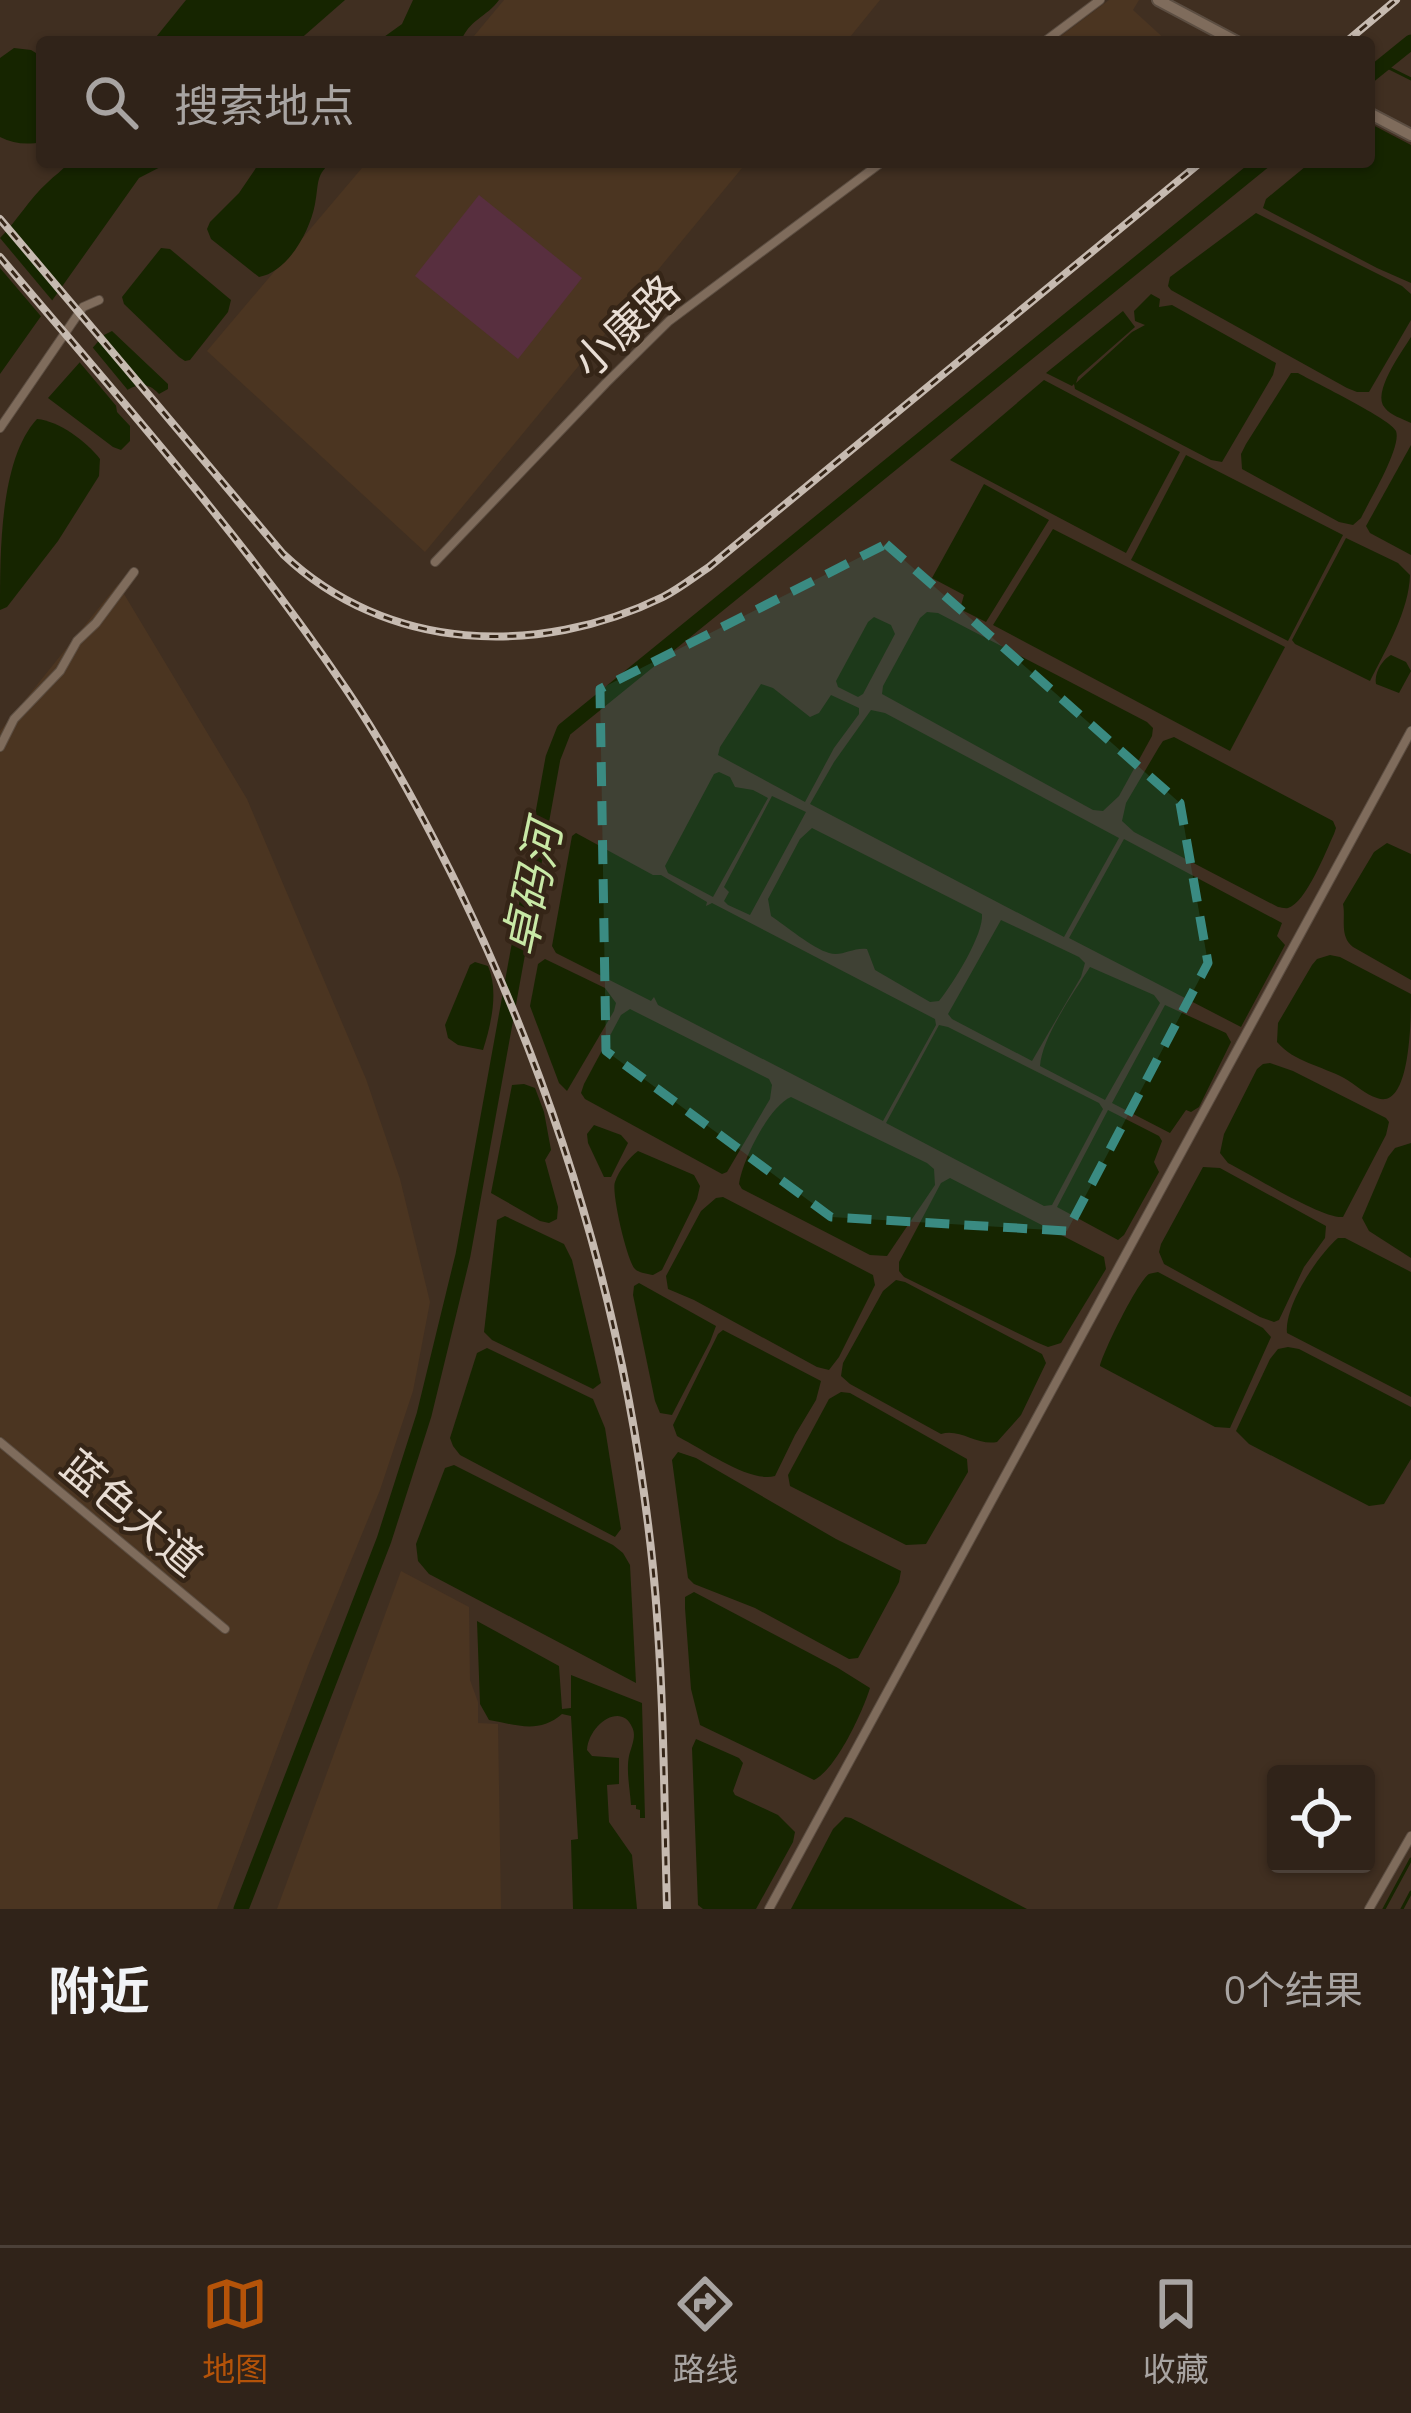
<!DOCTYPE html>
<html lang="zh">
<meta charset="utf-8">
<style>
body{margin:0;font-family:"Open Sans","Noto Sans SC",sans-serif;background:#382b22;color:#f1f3f6}
.controls{position:absolute;right:36px;bottom:36px;display:grid;overflow:hidden;border-radius:12px;box-shadow:0 3px 9px #0004}
.controls button{width:108px;height:108px;display:grid;place-items:center;padding:0;border:0;border-bottom:3px solid #4b4038;background:#302319;color:#f1f3f6;font:60px sans-serif}
.list{margin:0;padding:0;list-style:none}
h2{display:flex;justify-content:space-between;align-items:center;height:156px;margin:0;padding:0 48px;font-size:51px}
h2 small{font-size:39px;font-weight:400;color:#a8a4a2}
.icon{flex:none;width:66px;height:66px;fill:none;stroke:currentColor;stroke-width:2;stroke-linecap:round;stroke-linejoin:round}
.map{position:relative;flex:none;width:1411px;height:1909px;overflow:hidden}
.search{position:absolute;background:#302319;box-shadow:0 3px 9px #0004;left:36px;right:36px;top:36px;height:132px;display:flex;align-items:center;gap:30px;box-sizing:border-box;padding:0 42px;border-radius:12px;color:#a8a4a2;font-size:45px}
.sheet{height:336px;background:#302319}
nav{display:flex;justify-content:space-around;align-items:center;box-sizing:border-box;height:168px;border-top:3px solid #4b4038;background:#302319;font-size:33px;color:#a8a4a2}
nav a{display:grid;justify-items:center;gap:6px}
nav .on{color:#b45309}
.map>svg:first-child{display:block}
.built{fill:#4b3521}
.green{fill:#582f3f}
.water{fill:#162500}
.pier{fill:#402f21}
.lines{fill:none;stroke-linecap:round;stroke-linejoin:round}
.stream{stroke:#162500;stroke-width:3}
.river{stroke:#162500;stroke-width:15}
.street-casing{stroke:#5c4e42;stroke-width:10}
.secondary-casing{stroke:#5c4e42;stroke-width:14}
.street{stroke:#7f6c5c;stroke-width:8}
.secondary{stroke:#7f6c5c;stroke-width:10}
.rail-casing{stroke:#c6bab0;stroke-width:8}
.rail{stroke:#352517;stroke-width:3;stroke-dasharray:9;stroke-linecap:butt}
.marked{fill:#3a8b82;fill-opacity:0.2;stroke:#3a8b82;stroke-width:9;stroke-dasharray:24 15;stroke-linejoin:round}
.labels{text-anchor:middle;stroke-width:9;stroke-linejoin:round;paint-order:stroke}
.street-label{font-size:42px;fill:#e8ddd4;stroke:#352517}
.water-label{font-size:45px;font-style:italic;fill:#c8e9a6;stroke:#352517}
</style>
<div class="map">
<svg width="1411" height="1909" viewBox="0 0 1411 1909">
<rect width="100%" height="100%" fill="#402f21"/>
<!-- built -->
<g class="built">
<polygon points="504,0 880,0 846,42 469,42"/>
<polygon points="1109,0 1139,0 1133,10 1168,42 1053,42"/>
<polygon points="367,162 747,162 425,552 207,351"/>
<polygon points="118,584 247,799 366,1079 400,1179 430,1302 413,1391 380,1490 309,1663 217,1909 0,1909 0,731"/>
<polygon points="401,1571 469,1607 470,1680 478,1702 478,1723 498,1724 501,1909 277,1909"/>
</g>
<!-- green -->
<polygon class="green" points="479,195 582,278 518,359 415,276"/>
<!-- water -->
<g class="water">
<polygon points="186,0 345,0 297,42 152,42"/>
<path d="M413 0H499C487 17 468 20 461 42H377L402 24Z"/>
<path d="M14 48 31 50 41 56 42 142C27 145 14 144 0 137V58Z"/>
<polygon points="1369,123 1411,145 1411,283 1377,268 1263,208 1266,199 1311,162 1369,162"/>
<path d="M69 162H170L139 178 0 374V238C17 221 29 199 47 183 55 175 62 171 69 162Z"/>
<path d="M260 162H333C315 173 319 185 315 204 310 231 288 272 259 277L211 239 207 229 210 222 239 193Z"/>
<polygon points="1256,213 1402,286 1411,294 1411,320 1369,392 1357,392 1347,388 1171,290 1168,286 1170,277"/>
<polygon points="161,248 170,249 231,300 228,312 190,360 185,361 179,357 124,304 122,297"/>
<polygon points="1151,294 1160,299 1159,307 1172,305 1276,363 1273,375 1222,462 1211,460 1075,389 1074,384 1072,386 1046,373 1123,311 1135,327 1078,377 1076,383 1132,332 1145,325 1135,321 1134,311"/>
<path d="M112 331 168 384V389L159 394C144 377 130 387 115 399L117 412 130 426V441L121 450 113 447 48 398 104 335Z"/>
<path d="M1411 337V423C1403 419 1390 415 1385 408 1371 393 1402 352 1411 337Z"/>
<path d="M1291 373H1298C1314 382 1392 420 1396 431 1402 447 1369 501 1361 518L1353 525 1339 522 1242 469 1241 454 1246 444Z"/>
<polygon points="1044,380 1180,452 1126,553 950,460"/>
<path d="M37 419C59 421 86 441 100 459L99 476 58 541 7 607 0 610C0 550 0 459 37 419Z"/>
<polygon points="1411,445 1411,555 1370,533 1366,526"/>
<polygon points="1186,455 1343,535 1288,641 1131,560"/>
<polygon points="984,484 1049,520 986,622 960,609 964,595 932,578"/>
<polygon points="1053,529 1285,647 1230,751 993,625"/>
<path d="M1346 538 1398 563 1410 575C1409 611 1386 649 1370 681L1295 644 1292 640Z"/>
<polygon points="927,612 938,613 1147,722 1153,728 1152,736 1119,796 1103,811 1093,810 882,694 883,686 920,618"/>
<polygon points="874,617 891,625 895,634 863,694 858,697 838,687 836,681 868,622"/>
<path d="M1391 655 1406 662 1411 671 1399 693 1376 684C1374 673 1382 660 1391 655Z"/>
<polygon points="761,684 773,688 810,717 819,713 831,695 859,708 859,714 834,748 805,802 718,755 720,747"/>
<polygon points="871,710 885,713 1119,838 1064,937 810,804 834,762"/>
<path d="M1174 737 1333 821 1336 828 1334 834C1326 851 1306 903 1288 908 1285 909 1281 907 1278 907L1134 832 1122 821 1126 803 1159 747 1163 741Z"/>
<polygon points="719,772 730,777 735,787 753,790 768,798 713,897 668,873 665,866 714,774"/>
<polygon points="772,796 806,812 750,915 728,905 724,901 729,892 724,887"/>
<path d="M812 828 982 914C984 934 953 984 939 1001L930 1002 875 970 867 949C853 947 842 957 829 953 812 948 786 926 771 916L768 899 800 839Z"/>
<polygon points="576,833 653,875 661,875 707,902 706,906 712,903 935,1019 936,1025 883,1121 658,1005 654,997 651,1001 556,953 552,946 572,836"/>
<polygon points="1124,839 1282,923 1277,936 1285,945 1241,1027 1069,938"/>
<path d="M1387 843 1411 854V980L1353 947C1339 936 1346 918 1343 904L1374 852Z"/>
<polygon points="1001,920 1079,957 1085,963 1081,977 1032,1061 952,1019 948,1014"/>
<path d="M1330 955 1340 957 1411 994C1411 1018 1411 1111 1377 1098 1366 1095 1355 1084 1344 1078 1322 1066 1294 1062 1277 1042L1278 1023 1312 965 1317 959Z"/>
<polygon points="545,959 605,988 616,1003 614,1011 567,1091 559,1083 530,1006 538,964"/>
<path d="M475 962 488 966C499 991 491 1025 483 1050L458 1045 448 1038 445 1025 470 965Z"/>
<path d="M1090 967 1154 995 1160 1003 1105 1100 1040 1066C1042 1037 1074 992 1090 967Z"/>
<polygon points="1165,1005 1226,1033 1231,1042 1199,1107 1191,1112 1186,1110 1170,1133 1112,1103"/>
<polygon points="630,1009 769,1079 772,1085 770,1099 727,1172 722,1174 585,1099 581,1093 584,1084 621,1015"/>
<polygon points="939,1025 948,1027 1099,1103 1103,1109 1052,1205 1044,1206 886,1123"/>
<path d="M1270 1063 1293 1071 1386 1118 1389 1122 1386 1135 1343 1217C1322 1219 1252 1175 1228 1163L1220 1153 1224 1134 1257 1069 1263 1064Z"/>
<polygon points="524,1084 535,1088 544,1112 551,1150 545,1160 558,1207 557,1219 549,1223 540,1221 491,1193 512,1085"/>
<path d="M791 1097 927 1163 934 1169 935 1185 887 1256 870 1255 742 1189 739 1184C742 1161 769 1106 791 1097Z"/>
<polygon points="1108,1110 1159,1136 1162,1141 1154,1162 1159,1172 1124,1235 1118,1240 1057,1207"/>
<polygon points="594,1125 621,1135 628,1143 611,1177 604,1177 588,1143 587,1134"/>
<polygon points="1411,1143 1411,1258 1369,1231 1362,1218 1388,1157 1395,1148"/>
<path d="M638 1151 694 1175 700 1186 697 1199 662 1270 653 1275C648 1274 639 1273 635 1269 627 1261 611 1192 615 1182 619 1170 629 1158 638 1151Z"/>
<polygon points="1203,1167 1220,1168 1326,1226 1325,1238 1304,1267 1279,1320 1274,1322 1260,1317 1164,1264 1159,1252 1161,1244"/>
<polygon points="950,1178 1104,1257 1106,1269 1061,1343 1048,1347 1036,1342 904,1277 899,1271 899,1262 941,1183"/>
<polygon points="723,1197 873,1275 875,1285 839,1357 829,1370 817,1367 694,1300 668,1289 666,1276 701,1211 716,1198"/>
<polygon points="505,1216 564,1244 572,1260 601,1383 593,1389 492,1340 484,1332 497,1220"/>
<path d="M1338 1238H1345L1411 1272V1397L1287 1333C1284 1306 1318 1255 1338 1238Z"/>
<path d="M1158 1272 1263 1328 1271 1337 1230 1428 1215 1427 1100 1366C1103 1352 1138 1281 1149 1274 1151 1273 1155 1273 1158 1272Z"/>
<path d="M896 1280 905 1282 1042 1354 1046 1363 1021 1415 997 1442C977 1446 960 1428 941 1434L850 1384 841 1376 843 1363 883 1291Z"/>
<polygon points="639,1283 716,1326 710,1342 672,1415 660,1413 655,1401 633,1295 634,1286"/>
<path d="M723 1330 821 1381 816 1400 795 1435 775 1476C751 1483 707 1452 684 1440L677 1436 673 1425 718 1334Z"/>
<polygon points="1288,1347 1299,1349 1411,1407 1411,1459 1384,1504 1369,1506 1249,1444 1236,1431 1270,1359 1278,1349"/>
<polygon points="487,1348 593,1399 605,1428 621,1529 615,1537 460,1455 453,1446 450,1438 477,1353"/>
<polygon points="841,1392 850,1393 967,1459 968,1472 926,1544 906,1545 790,1486 788,1475 829,1399"/>
<polygon points="678,1452 696,1458 836,1539 901,1571 899,1582 858,1658 849,1659 755,1608 694,1584 688,1578 672,1460"/>
<polygon points="454,1465 613,1545 623,1553 630,1565 636,1683 429,1574 418,1561 416,1544 445,1468"/>
<path d="M694 1592 838 1668 870 1688C863 1711 836 1770 814 1780L806 1776 700 1725 691 1689 685 1608V1597Z"/>
<path d="M477 1621 559 1666 562 1709 571 1708V1675L642 1703 645 1818H640V1810L636 1809V1805H631C630 1789 626 1771 629 1756 631 1747 637 1736 632 1727 621 1702 589 1724 587 1750L592 1756 619 1758V1784L607 1785 609 1822 632 1855 637 1909H573L571 1840 578 1839 571 1716 562 1714C539 1734 517 1725 489 1720L480 1704Z"/>
<polygon points="696,1739 739,1758 743,1763 733,1791 735,1795 778,1815 795,1832 793,1842 756,1909 703,1909 698,1905 692,1748"/>
<polygon points="845,1817 851,1818 1027,1909 791,1909 833,1829"/>
</g>
<!-- pier -->
<g class="pier">
<polygon points="0,238 56,305 45,321 0,268"/>
<polygon points="89,343 131,394 122,401 125,412 123,414 76,358"/>
</g>
<g class="lines">
<!-- stream -->
<g class="stream">
<polyline points="1383,65 1411,79"/>
<polyline points="1384,1909 1411,1859"/>
<polyline points="1402,1909 1411,1892"/>
</g>
<!-- river -->
<g class="river">
<polyline points="1369,76 1411,42"/>
<polyline points="241,1909 384,1540 424,1415 463,1255 553,758 564,730 1263,162"/>
</g>
<!-- street casing -->
<g class="street-casing">
<g id="street">
<polyline points="1044,42 1100,0"/>
<polyline points="0,428 83,307 99,300"/>
<polyline points="435,562 606,383 669,321 882,162"/>
<polyline points="0,747 14,719 60,671 77,641 96,623 134,572"/>
<polyline points="0,1442 225,1629"/>
<polyline points="769,1909 1411,731"/>
<polyline points="1369,1909 1411,1836"/>
</g>
</g>
<!-- secondary casing -->
<g class="secondary-casing">
<g id="secondary">
<polyline points="1158,0 1237,42"/>
<polyline points="1369,113 1411,135"/>
</g>
</g>
<!-- street -->
<use href="#street" class="street"/>
<!-- secondary -->
<use href="#secondary" class="secondary"/>
<!-- rail casing -->
<g class="rail-casing">
<g id="rail">
<polyline points="1346,42 1396,0"/>
<path d="M0 219 283 554C386 652 538 658 663 597 679 589 694 577 709 567L1201 162"/>
<path d="M0 257C119 398 242 536 346 689 389 752 425 820 459 889 563 1103 629 1332 653 1568 664 1681 664 1796 667 1909"/>
</g>
</g>
<!-- rail -->
<use href="#rail" class="rail"/>
</g>
<!-- marked area -->
<path class="marked" d="M886 544 1180 803 1208 963 1067 1231 831 1217 606 1051 600 689Z"/>
<g class="labels">
<!-- street labels -->
<g class="street-label">
<text transform="translate(626 326) rotate(-43)" y="15">小康路</text>
<text transform="translate(132 1513) rotate(40)" y="15">蓝色大道</text>
</g>
<!-- water labels -->
<g class="water-label">
<text transform="translate(532 889) rotate(-78)" y="16">卓码河</text>
</g>
</g>
</svg>
<div class="controls">
<button><svg class="icon" aria-label="locate" viewBox="0 0 24 24"><circle cx="12" cy="12" r="6"/><path d="M12 2v4M12 18v4M2 12h4M18 12h4"/></svg></button>
</div>
<div class="search"><svg class="icon" aria-label="search" viewBox="0 0 24 24"><circle cx="10" cy="10" r="6"/><path d="M15 15l6 6"/></svg>搜索地点</div>
</div>
<section class="sheet">
<h2>附近<small>0个结果</small></h2>
<ul class="list">
</ul>
</section>
<nav>
<a class="on"><svg class="icon" aria-label="map" viewBox="0 0 24 24"><path d="M3 6l6-2 6 2 6-2v14l-6 2-6-2-6 2zM9 4v14M15 6v14"/></svg>地图</a>
<a><svg class="icon" aria-label="directions" viewBox="0 0 24 24"><path d="M12 3l9 9-9 9-9-9zM9 14v-3h6M13 9l2 2-2 2"/></svg>路线</a>
<a><svg class="icon" aria-label="saved" viewBox="0 0 24 24"><path d="M7 4h10v16l-5-4-5 4z"/></svg>收藏</a>
</nav>
